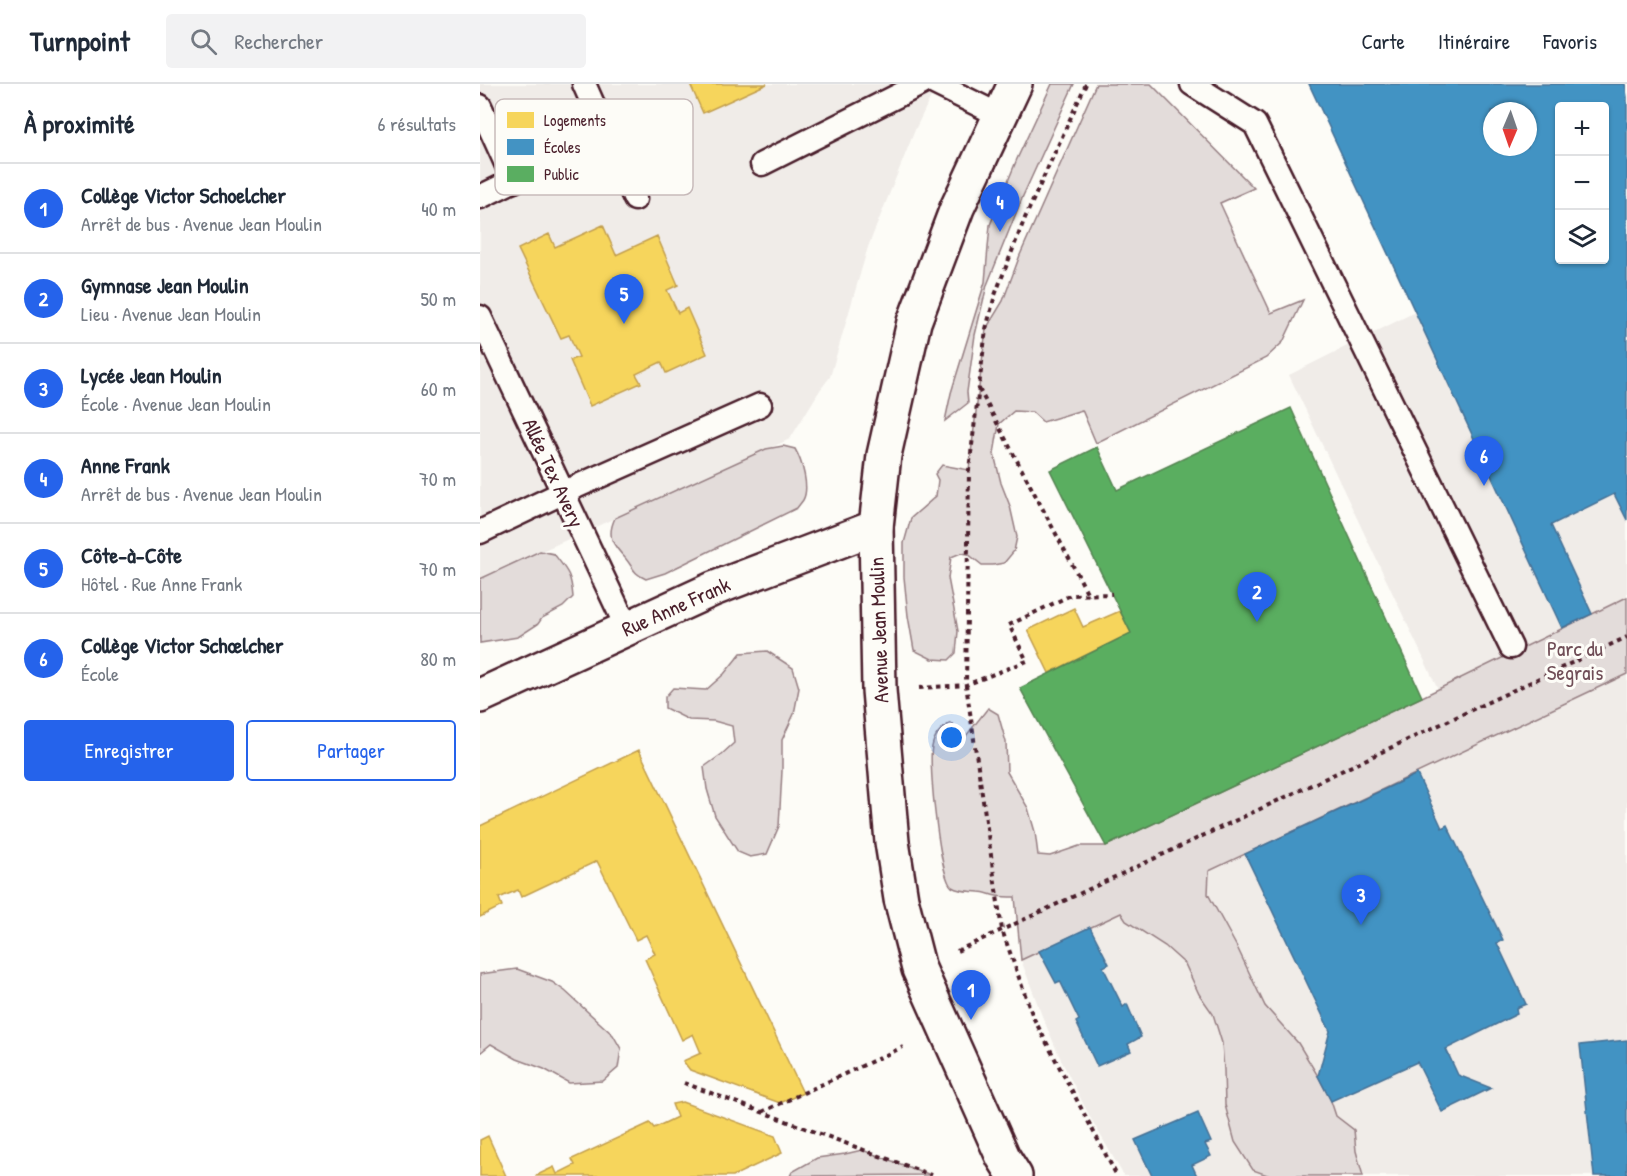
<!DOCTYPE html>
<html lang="fr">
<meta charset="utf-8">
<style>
body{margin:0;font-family:"Patrick Hand",sans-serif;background:#f2f2f3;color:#1f2937}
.controls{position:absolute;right:18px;top:18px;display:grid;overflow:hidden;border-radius:6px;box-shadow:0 2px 4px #0004}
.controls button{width:54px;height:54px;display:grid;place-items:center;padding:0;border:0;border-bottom:2px solid #e0e1e3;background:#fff;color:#1f2937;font:30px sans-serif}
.compass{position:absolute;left:1003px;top:18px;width:54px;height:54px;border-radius:50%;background:#fff;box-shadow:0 2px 4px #0004;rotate:182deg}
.you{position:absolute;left:472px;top:654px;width:21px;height:21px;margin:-15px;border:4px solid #fff;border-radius:50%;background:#1a73e8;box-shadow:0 0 0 9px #1a73e833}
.badge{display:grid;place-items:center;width:39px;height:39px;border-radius:50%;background:#2563eb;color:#fff;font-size:20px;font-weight:700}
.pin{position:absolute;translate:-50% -50px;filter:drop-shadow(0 2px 3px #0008)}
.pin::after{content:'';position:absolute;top:32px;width:21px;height:18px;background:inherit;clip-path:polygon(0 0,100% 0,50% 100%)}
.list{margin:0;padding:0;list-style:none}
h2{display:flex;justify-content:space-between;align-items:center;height:78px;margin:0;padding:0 24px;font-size:26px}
h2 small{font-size:20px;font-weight:400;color:#747a83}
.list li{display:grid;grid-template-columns:39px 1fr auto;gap:18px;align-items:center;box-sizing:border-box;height:90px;padding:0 24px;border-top:2px solid #e0e1e3}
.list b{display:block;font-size:22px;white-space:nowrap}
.list p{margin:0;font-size:20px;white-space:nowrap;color:#747a83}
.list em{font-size:20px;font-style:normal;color:#747a83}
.actions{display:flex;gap:12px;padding:18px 24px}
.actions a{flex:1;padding:14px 0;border:2px solid #2563eb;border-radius:6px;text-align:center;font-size:21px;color:#2563eb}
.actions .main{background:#2563eb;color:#fff}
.icon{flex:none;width:33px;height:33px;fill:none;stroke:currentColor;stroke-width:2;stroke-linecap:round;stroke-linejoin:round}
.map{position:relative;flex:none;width:1147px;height:1092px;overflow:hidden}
header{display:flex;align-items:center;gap:36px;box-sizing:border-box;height:84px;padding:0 30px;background:#fff;border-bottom:2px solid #e0e1e3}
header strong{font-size:28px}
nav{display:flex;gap:33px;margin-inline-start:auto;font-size:21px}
.search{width:420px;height:54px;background:#f2f2f3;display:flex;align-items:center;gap:15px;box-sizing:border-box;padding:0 21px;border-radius:6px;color:#747a83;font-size:22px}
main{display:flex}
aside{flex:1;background:#fff}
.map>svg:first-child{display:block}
.built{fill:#f0ece8;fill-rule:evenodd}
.green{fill:#e3dcda;stroke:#967e82;stroke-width:1.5}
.homes{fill:#f6d55c;stroke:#c29e4d;stroke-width:1.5}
.schools{fill:#4393c3;stroke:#457095;stroke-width:1.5;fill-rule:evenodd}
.public{fill:#5aae61;stroke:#558351;stroke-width:1.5}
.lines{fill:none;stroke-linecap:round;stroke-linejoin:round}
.lane-casing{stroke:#4a1f2b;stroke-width:27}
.street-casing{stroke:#4a1f2b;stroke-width:38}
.secondary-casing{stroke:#4a1f2b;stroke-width:38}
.path{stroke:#4a1f2b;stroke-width:4;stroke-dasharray:4.5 4.5;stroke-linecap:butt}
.lane{stroke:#fdfcf7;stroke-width:22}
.street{stroke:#fdfcf7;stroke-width:33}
.secondary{stroke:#fdfcf7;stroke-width:33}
.labels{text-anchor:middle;stroke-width:6;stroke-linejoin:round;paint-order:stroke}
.street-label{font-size:21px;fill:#4a1f2b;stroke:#fdfcf7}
.park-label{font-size:21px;fill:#704e57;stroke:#fdfcf7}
.key{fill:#fdfcf7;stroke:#c7baba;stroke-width:1.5}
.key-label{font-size:16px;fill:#4a1f2b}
</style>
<header>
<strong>Turnpoint</strong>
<div class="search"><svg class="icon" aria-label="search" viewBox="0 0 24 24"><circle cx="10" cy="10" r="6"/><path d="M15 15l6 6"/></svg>Rechercher</div>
<nav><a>Carte</a><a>Itinéraire</a><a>Favoris</a></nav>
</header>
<main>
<aside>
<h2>À proximité<small>6 résultats</small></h2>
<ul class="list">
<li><span class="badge">1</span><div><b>Collège Victor Schoelcher</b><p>Arrêt de bus · Avenue Jean Moulin</p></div><em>40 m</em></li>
<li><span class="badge">2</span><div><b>Gymnase Jean Moulin</b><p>Lieu · Avenue Jean Moulin</p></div><em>50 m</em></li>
<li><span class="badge">3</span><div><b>Lycée Jean Moulin</b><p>École · Avenue Jean Moulin</p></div><em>60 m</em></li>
<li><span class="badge">4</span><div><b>Anne Frank</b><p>Arrêt de bus · Avenue Jean Moulin</p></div><em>70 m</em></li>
<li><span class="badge">5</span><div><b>Côte-à-Côte</b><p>Hôtel · Rue Anne Frank</p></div><em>70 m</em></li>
<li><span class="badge">6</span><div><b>Collège Victor Schœlcher</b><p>École</p></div><em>80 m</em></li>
</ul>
<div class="actions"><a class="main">Enregistrer</a><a>Partager</a></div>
</aside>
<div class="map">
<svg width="1147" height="1092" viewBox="0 0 1147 1092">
<rect width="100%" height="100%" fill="#fdfcf7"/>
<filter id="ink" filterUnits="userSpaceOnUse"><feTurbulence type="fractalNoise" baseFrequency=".0167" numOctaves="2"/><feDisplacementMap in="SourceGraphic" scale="12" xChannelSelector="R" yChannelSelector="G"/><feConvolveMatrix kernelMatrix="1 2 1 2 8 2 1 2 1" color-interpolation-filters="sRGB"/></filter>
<g filter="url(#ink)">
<!-- built -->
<g class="built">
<polygon points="0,0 457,0 435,46 388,163 350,293 340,306 310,355 0,495"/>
<path d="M829 0H1147V513L958 605 809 291 935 228ZM1080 22H1124V176H1080ZM1012 27H1048V63H1012Z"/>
<polygon points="1147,590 1147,1092 644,1092 610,1033 582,978 562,932 541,876"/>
</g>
<!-- green -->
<g class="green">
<polygon points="572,0 594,0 543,112 507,201 495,251 487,308 488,319 465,337 471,309 505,198 510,141 537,75"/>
<polygon points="616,0 671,0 774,104 740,119 791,229 823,216 803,258 786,274 616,359 602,326 563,338 552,328 534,327 519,340 514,370 521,399 530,422 537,453 534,467 524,479 513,481 502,481 488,470 481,469 471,473 468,494 478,547 476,569 469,576 452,575 434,566 428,532 424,493 424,459 431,434 456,412 458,396 455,390 462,381 489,386 506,245 523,217 540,171"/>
<path d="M303 362 315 365C322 377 330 404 323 416 321 419 319 421 317 424L185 489 166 495C153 489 154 485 146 475 133 461 126 453 135 434L286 365Z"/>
<path d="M60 467 74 470C88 488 91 490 93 513L83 523 62 534 58 540 38 553 0 559V495Z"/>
<path d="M1147 513V590L729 787 728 810 758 865 785 922 818 959 838 992 851 1017 856 1032 874 1046 876 1067 883 1092H790L773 1086 755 1058 745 1021 744 986 742 959 733 930 719 910 705 880 685 862 646 837 641 829 541 876 535 813C529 813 523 813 517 812 511 811 505 808 499 808 490 807 480 808 472 803 460 796 448 680 452 663 454 651 461 644 471 639L486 652 508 624 518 630 526 658 527 688 548 724 555 748 558 771 570 772 599 762H626L942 613Z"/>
<polygon points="287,567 313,584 319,604 314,630 302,656 302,687 299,742 287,770 270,773 258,768 235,732 227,705 224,683 242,670 254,659 252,642 234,637 209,636 185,624 185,613 193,604 226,606 244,590 261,569"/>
<polygon points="37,885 72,898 85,907 133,951 141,965 138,984 123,997 89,999 64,985 37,975 11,960 0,969 0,890"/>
<polygon points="382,1066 451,1091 310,1092 312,1088 337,1074 365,1070"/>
</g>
<!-- homes -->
<g class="homes">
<polygon points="210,0 287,0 223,29"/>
<polygon points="123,141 136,171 177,152 198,201 187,206 198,229 207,224 227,270 186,289 181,278 156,290 161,299 110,322 90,276 99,273 89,251 81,254 38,165 69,150 75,163"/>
<polygon points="594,524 603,543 640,527 651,549 569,589 548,546"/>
<polygon points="159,666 323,1009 300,1019 210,986 203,977 221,969 213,950 202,956 165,875 175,870 166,851 156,856 117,777 41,813 38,806 19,814 22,822 0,833 0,742"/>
<polygon points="202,1018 295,1052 302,1069 253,1092 55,1092 74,1083 77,1090 95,1081 92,1075 170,1039 174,1044 197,1033 192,1020"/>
<polygon points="8,1052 26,1092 0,1092 0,1056"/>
</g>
<!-- schools -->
<g class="schools">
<path d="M829 0H1145L1147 13V436L1134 410 1071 441 1112 530 1082 544ZM1080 22H1124V176H1080ZM1012 27H1048V63H1012Z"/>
<polygon points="937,690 962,744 967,741 1023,856 1017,859 1046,920 1036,924 1037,930 966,965 978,991 1011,1004 962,1028 937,978 851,1017 838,992 850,947 765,770"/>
<polygon points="610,843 629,880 623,883 643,923 647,920 661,953 648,960 651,967 617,982 596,938 599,936 580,897 576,899 559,867"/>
<polygon points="1147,956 1147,1092 1114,1092 1100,961"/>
<polygon points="718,1029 731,1058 725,1060 731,1072 712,1081 717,1092 672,1092 655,1056"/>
</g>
<!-- public -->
<polygon class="public" points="811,324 942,613 626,762 540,604 651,549 570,386 617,363 637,406"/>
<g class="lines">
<!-- lane casing -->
<g class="lane-casing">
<g id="lane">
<polyline points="104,0 155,115"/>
<polyline points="456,0 519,31"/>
<polyline points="712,0 775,40 1031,563"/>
<polyline points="0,22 34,97"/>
<polyline points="282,80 441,0"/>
<polyline points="0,113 127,51"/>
<polyline points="0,233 147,544"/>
<polyline points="0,448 82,409 280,321"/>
</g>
</g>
<!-- street casing -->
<g class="street-casing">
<polyline id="street" points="0,612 233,505 396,443"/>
</g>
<!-- secondary casing -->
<g class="secondary-casing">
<polyline id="secondary" points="535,0 477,124 434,238 404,371 396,443 399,606 412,758 421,815 439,885 523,1073 535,1092"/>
</g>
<!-- path -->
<g class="path">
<polyline points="606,0 545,134 515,211 506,245 489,386 486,601 522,846 553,933 637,1092"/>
<polyline points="499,305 609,512"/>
<polyline points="439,604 486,601 547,577 529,541 591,511 632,510"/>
<polyline points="477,867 1147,553"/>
<polyline points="204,999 451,1091"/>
<polyline points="282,1028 423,963"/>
</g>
<!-- lane -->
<use href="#lane" class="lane"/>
<!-- street -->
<use href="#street" class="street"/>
<!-- secondary -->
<use href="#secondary" class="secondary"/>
</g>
</g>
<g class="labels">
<!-- street labels -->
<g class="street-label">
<text transform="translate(73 389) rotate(65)" y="7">Allée Tex Avery</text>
<text transform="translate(196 523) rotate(-24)" y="7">Rue Anne Frank</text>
<text transform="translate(399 546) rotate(-92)" y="7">Avenue Jean Moulin</text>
</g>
<!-- park labels -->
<g class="park-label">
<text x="1095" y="572">Parc du<tspan x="1095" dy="24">Segrais</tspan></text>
</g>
</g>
<!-- legend -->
<rect x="15" y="15" width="198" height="96" rx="9" class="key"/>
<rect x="27" y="28" width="27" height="16" fill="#f6d55c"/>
<rect x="27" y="55" width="27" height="16" fill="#4393c3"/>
<rect x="27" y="82" width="27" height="16" fill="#5aae61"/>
<g class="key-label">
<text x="64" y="42">Logements</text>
<text x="64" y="69">Écoles</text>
<text x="64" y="96">Public</text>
</g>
</svg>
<div class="controls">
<button>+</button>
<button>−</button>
<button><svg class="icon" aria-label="layers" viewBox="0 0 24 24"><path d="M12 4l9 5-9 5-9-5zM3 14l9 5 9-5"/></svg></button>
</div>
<svg class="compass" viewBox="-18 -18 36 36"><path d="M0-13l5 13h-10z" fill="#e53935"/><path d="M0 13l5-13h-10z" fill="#747a83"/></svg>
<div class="you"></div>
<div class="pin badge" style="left:491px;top:936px">1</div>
<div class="pin badge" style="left:777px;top:538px">2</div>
<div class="pin badge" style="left:881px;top:841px">3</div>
<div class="pin badge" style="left:520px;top:148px">4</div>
<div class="pin badge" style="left:144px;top:240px">5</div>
<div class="pin badge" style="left:1004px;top:402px">6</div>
</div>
</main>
